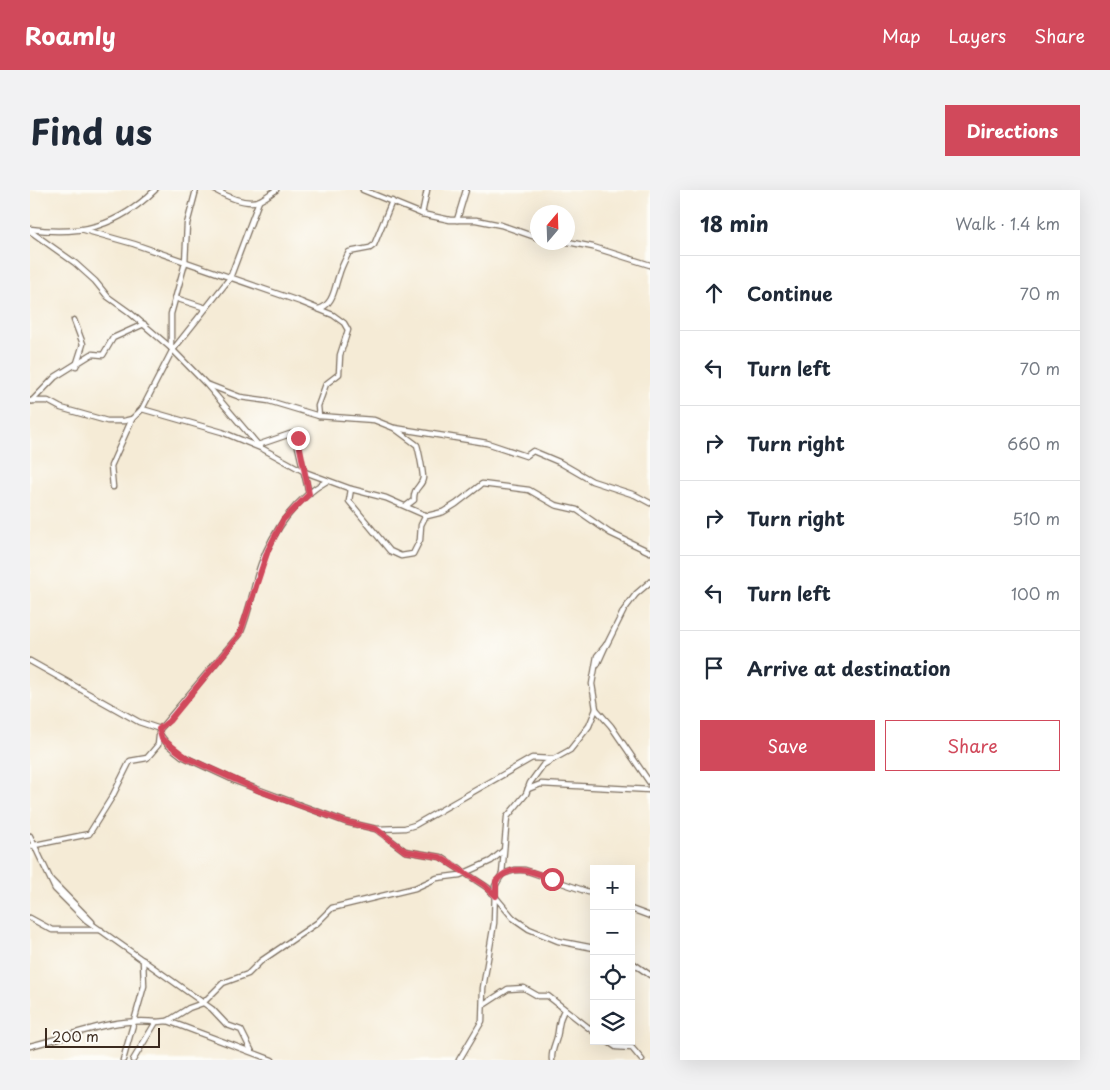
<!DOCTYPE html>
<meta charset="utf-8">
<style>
body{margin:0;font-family:"Playpen Sans",sans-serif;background:#f2f2f3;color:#1f2937}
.controls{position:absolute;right:15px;bottom:15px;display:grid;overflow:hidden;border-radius:0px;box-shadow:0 5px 20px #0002}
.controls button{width:45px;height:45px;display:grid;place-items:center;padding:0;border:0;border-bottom:1px solid #e0e1e3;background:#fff;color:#1f2937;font:25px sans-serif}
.compass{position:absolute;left:500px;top:15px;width:45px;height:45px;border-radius:50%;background:#fff;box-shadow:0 5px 20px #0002;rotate:19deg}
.scale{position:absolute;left:15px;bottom:12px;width:115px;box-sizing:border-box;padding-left:5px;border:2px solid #3b2a1e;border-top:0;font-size:14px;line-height:18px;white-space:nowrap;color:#3b2a1e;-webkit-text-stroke:4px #fdfcf7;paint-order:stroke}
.stop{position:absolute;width:15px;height:15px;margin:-11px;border:4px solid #d1495b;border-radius:50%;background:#fff}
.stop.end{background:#d1495b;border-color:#fff;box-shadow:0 1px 5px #0008}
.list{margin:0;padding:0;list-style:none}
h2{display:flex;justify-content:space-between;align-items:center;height:65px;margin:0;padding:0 20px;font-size:21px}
h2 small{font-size:16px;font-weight:400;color:#747a83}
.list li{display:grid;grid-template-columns:32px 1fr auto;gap:15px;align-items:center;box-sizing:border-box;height:75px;padding:0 20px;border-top:1px solid #e0e1e3}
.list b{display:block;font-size:19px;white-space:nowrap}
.list em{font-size:16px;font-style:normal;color:#747a83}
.actions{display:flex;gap:10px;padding:15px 20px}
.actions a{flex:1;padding:11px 0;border:1px solid #d1495b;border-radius:0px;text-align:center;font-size:18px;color:#d1495b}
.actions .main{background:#d1495b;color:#fff}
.icon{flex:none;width:28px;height:28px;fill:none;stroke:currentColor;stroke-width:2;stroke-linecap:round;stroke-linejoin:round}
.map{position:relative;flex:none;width:620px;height:870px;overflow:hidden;border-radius:0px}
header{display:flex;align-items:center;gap:30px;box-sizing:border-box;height:70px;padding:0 25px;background:#d1495b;color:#fff}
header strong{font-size:24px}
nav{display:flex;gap:28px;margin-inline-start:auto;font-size:18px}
.intro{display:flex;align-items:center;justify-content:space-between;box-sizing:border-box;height:120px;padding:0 30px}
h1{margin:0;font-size:35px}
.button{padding:12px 22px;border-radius:0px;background:#d1495b;color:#fff;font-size:18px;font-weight:700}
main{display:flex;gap:30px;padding:0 30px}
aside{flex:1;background:#fff;border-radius:0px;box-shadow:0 5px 20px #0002}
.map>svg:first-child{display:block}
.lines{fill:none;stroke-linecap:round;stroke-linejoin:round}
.street-casing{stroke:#7c6e5e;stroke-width:7}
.street{stroke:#fff;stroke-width:4.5}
.route{stroke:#d1495b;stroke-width:6}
</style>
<header>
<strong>Roamly</strong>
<nav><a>Map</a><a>Layers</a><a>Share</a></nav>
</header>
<div class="intro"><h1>Find us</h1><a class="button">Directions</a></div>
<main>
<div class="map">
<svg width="620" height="870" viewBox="0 0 620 870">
<rect width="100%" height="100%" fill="#fdfcf7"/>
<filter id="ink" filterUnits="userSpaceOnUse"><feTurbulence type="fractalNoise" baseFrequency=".02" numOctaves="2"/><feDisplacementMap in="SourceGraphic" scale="10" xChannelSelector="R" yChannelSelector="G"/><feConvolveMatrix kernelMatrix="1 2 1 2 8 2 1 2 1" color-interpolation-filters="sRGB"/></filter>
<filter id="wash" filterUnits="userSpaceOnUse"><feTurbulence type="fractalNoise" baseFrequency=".0096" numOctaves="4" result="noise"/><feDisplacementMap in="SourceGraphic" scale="20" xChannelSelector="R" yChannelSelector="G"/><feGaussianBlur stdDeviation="1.12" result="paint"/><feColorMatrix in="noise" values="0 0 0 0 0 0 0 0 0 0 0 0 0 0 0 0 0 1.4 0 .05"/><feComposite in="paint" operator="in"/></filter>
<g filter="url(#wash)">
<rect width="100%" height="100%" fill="#f5ebd6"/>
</g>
<g filter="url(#ink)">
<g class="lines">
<!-- street casing -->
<g class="street-casing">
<g id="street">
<path d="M185 0C196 6 214 15 228 11 234 9 241 3 246 0"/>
<polyline points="333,0 392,24 420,30 446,30 471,35 508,48"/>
<polyline points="392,24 397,0"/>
<polyline points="427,30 436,0"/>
<path d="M0 39C51 46 88 36 125 0"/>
<polyline points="51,39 104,54 271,112 303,125 314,133 318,140 310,165 309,184 296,194 288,216 289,226"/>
<polyline points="0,41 45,73 65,91 78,107 99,122 141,158 177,195 229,256"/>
<polyline points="538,52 563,57 620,75"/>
<polyline points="145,108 176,118"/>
<path d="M289 119C304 114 304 98 309 85 311 77 315 70 319 62L340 58 344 55 362 11"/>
<polyline points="44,130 53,154 46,176"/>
<polyline points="141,158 141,124 155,73 157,34 166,0"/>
<path d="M179 195 210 207 239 211 289 226 344 230 364 238 387 255C389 261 393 282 393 288 392 297 383 297 384 310L376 316"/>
<polyline points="0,211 18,211 31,218 77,231 94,231 102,229 112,219 142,161 200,88 229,11"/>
<polyline points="2,211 25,187 62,164 73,165 83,148 114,134"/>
<polyline points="112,219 192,242 233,259 275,282 321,299 356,308 397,326 413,322 426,314 452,294 499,300 525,315 547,320 580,343 620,362"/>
<polyline points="365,238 457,253 496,266 503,261 529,272 562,291 605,305 620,313"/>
<polyline points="228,255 260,244 265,244 279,304"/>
<polyline points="83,297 81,276 102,229"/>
<polyline points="321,299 319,311 360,361 371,366 383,364 390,350 391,335 396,325"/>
<path d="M0 471 109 532 130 539 210 444C220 421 223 397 231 374 243 341 266 308 297 291"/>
<polyline points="567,475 576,455"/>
<polyline points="566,519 581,536 620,593"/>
<polyline points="129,543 138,555 152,566 208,592 316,632 346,639 375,661 411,667 458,698 483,728 499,739 528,751 564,758"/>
<polyline points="498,599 511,594 620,600"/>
<polyline points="347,639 375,638 385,635 502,568 523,569"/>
<polyline points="0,646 25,699 56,730 182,819 197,835 211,840 221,860"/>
<polyline points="0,656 59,644 82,607 100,571 117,568 128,555 129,546"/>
<polyline points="472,684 485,680 495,680 564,704"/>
<polyline points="22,691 62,732"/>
<polyline points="601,719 620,726"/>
<polyline points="0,728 22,740 71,740"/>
<polyline points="601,772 620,785"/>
<polyline points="455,814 478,799 494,798 508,806 518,806 564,842"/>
<polyline points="138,831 159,818 173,813 193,793 218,784 231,771 287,733 302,718 385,698 407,688 430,685 461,671 473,661"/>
<polyline points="577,851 586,857 602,858 612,870"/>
<path d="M0 856C42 846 82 827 126 832"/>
<polyline points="93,870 114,796 113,770"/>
<polyline points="103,870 126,832 138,831 242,870"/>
<polyline points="429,870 452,831 453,798 464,733 465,696 472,684 477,627 496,604 500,593 513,575 540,560 559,536 566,519 562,494 567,466 577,454 594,420 606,404 620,392"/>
<path d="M522 870C521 861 525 855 527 847 530 835 527 833 534 820"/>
</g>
</g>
<!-- street -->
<use href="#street" class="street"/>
</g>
</g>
<g class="lines" filter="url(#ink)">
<!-- route -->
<path class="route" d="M268 248 279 304 253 330 238 360 210 444 139 531 129 539 132 549 157 568 230 601 316 632 346 639 375 661 410 667 454 695 466 706V691C482 672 503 682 522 689"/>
</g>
</svg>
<div class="controls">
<button>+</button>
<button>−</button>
<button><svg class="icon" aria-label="locate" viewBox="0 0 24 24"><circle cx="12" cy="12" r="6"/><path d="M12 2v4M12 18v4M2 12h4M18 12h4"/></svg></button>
<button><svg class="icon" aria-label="layers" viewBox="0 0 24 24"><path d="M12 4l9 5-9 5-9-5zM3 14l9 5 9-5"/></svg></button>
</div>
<svg class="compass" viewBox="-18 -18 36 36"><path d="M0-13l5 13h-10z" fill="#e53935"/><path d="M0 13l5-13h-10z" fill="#747a83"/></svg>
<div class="scale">200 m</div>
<div class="stop" style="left:522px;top:689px"></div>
<div class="stop end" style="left:268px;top:248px"></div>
</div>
<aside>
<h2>18 min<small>Walk · 1.4 km</small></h2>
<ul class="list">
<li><svg class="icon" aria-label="ahead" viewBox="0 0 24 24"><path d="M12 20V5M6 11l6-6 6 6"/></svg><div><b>Continue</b></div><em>70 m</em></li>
<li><svg class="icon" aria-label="left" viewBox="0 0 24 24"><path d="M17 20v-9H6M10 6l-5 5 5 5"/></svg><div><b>Turn left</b></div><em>70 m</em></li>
<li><svg class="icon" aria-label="right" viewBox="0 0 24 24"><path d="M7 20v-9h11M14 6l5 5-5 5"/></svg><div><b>Turn right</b></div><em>660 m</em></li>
<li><svg class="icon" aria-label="right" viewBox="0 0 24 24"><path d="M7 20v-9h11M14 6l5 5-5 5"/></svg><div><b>Turn right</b></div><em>510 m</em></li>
<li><svg class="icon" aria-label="left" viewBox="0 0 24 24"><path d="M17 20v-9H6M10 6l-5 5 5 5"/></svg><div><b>Turn left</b></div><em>100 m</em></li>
<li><svg class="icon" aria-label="arrive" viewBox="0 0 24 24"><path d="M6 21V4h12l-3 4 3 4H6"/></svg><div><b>Arrive at destination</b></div></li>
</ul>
<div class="actions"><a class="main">Save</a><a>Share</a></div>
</aside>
</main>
